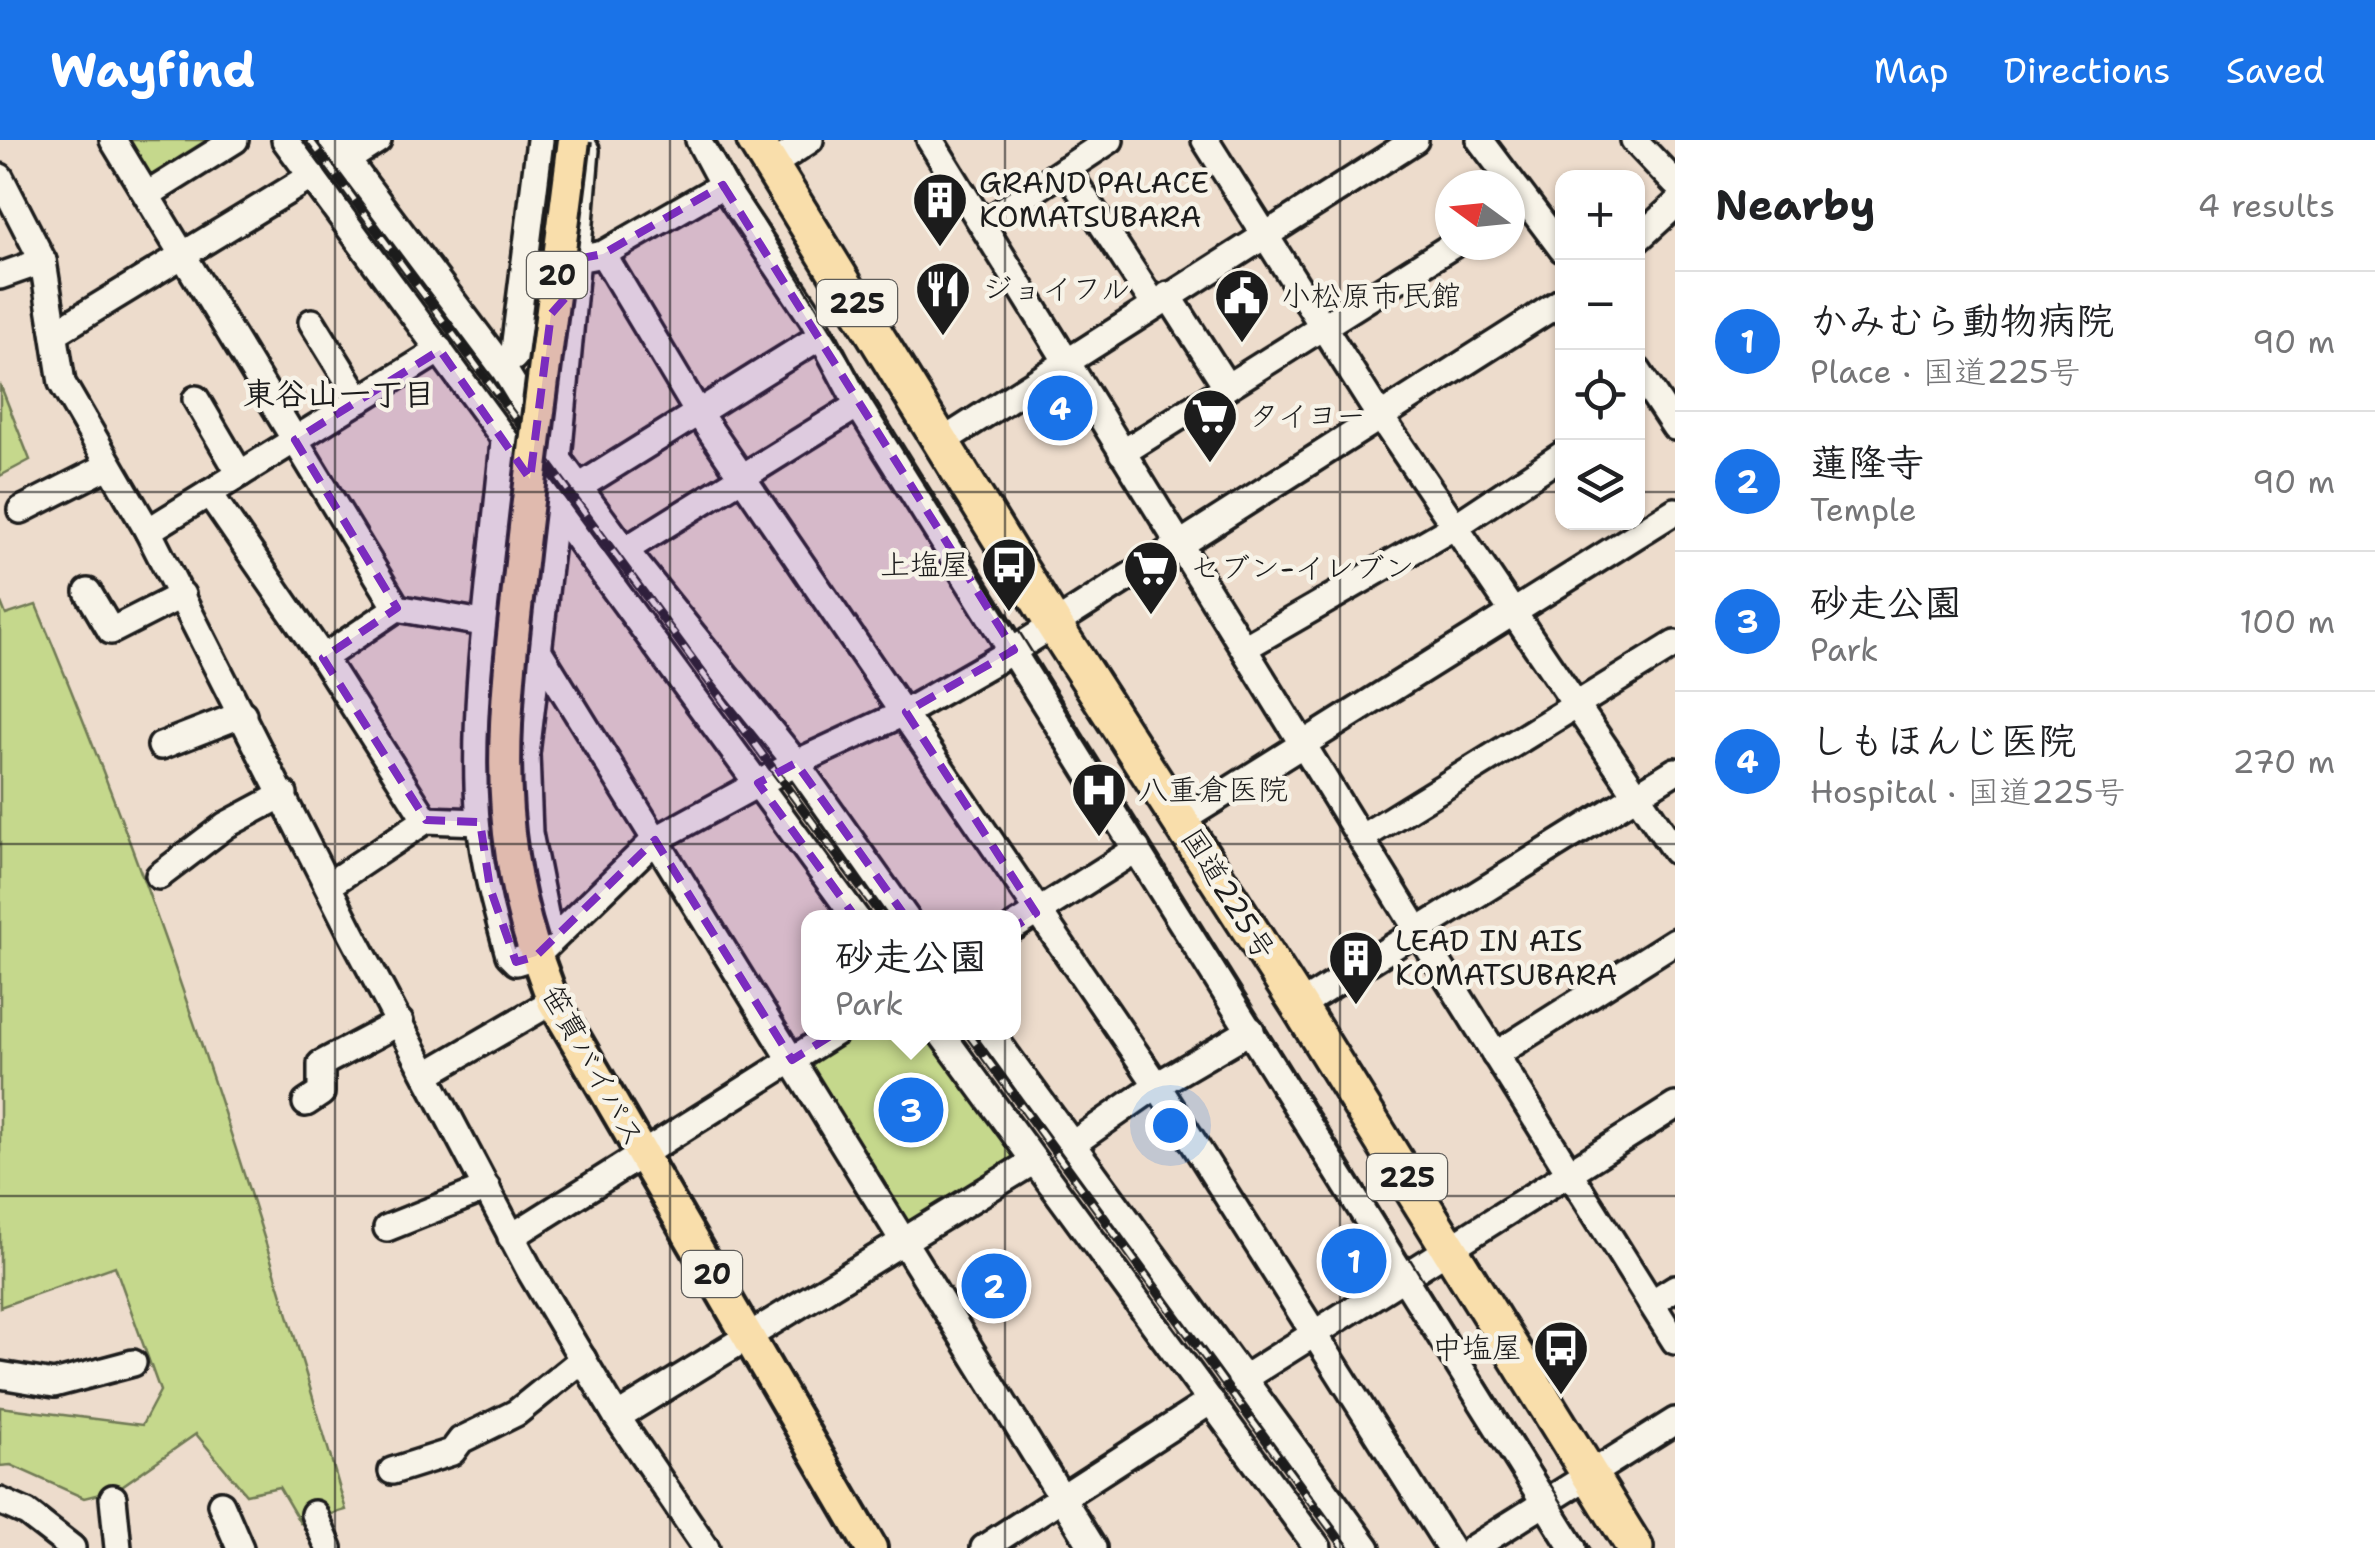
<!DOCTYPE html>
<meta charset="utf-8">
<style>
body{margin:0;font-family:"Shantell Sans","Klee One",sans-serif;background:#f2f2f2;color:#202124}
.controls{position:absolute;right:30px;top:30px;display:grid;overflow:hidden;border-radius:20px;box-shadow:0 2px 8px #0004}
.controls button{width:90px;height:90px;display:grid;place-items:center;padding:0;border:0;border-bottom:2px solid #e0e0e0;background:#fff;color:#202124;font:50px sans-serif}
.compass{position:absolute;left:1435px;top:30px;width:90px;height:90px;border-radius:50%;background:#fff;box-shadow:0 2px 8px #0004;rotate:285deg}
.you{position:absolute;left:1170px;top:985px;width:35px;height:35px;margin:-25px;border:8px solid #fff;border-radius:50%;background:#1a73e8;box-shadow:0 0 0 15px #1a73e833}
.badge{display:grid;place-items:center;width:65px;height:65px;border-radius:50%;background:#1a73e8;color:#fff;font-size:32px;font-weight:700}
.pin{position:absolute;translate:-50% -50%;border:5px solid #fff;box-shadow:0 2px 10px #0006}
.popup{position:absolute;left:801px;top:770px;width:220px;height:130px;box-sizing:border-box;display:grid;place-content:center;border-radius:20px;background:#fff;filter:drop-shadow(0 2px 8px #0005);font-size:32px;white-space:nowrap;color:#757577}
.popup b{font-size:38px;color:#202124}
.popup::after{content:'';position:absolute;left:50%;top:100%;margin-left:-20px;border:20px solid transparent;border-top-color:#fff}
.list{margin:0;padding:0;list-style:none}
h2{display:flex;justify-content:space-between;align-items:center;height:130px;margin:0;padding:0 40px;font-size:42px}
h2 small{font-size:32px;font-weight:400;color:#757577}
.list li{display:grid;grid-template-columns:65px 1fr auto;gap:30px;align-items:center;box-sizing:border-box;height:140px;padding:0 40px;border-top:2px solid #e0e0e0}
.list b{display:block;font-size:38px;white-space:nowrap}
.list p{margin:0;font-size:32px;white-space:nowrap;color:#757577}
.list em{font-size:32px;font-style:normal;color:#757577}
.icon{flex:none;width:55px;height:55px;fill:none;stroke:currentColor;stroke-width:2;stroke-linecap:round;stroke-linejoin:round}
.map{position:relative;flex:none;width:1675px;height:1408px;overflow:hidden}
header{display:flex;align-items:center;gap:60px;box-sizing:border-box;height:140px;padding:0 50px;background:#1a73e8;color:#fff}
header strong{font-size:48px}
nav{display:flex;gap:55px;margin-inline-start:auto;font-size:35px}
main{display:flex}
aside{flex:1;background:#fff}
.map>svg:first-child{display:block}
.green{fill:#c5d88c;stroke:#707a54;stroke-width:2.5}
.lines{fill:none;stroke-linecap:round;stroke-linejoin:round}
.minor-casing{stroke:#1c1c1c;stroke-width:32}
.major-casing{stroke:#1c1c1c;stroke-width:38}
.highway-casing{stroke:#1c1c1c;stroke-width:42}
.minor{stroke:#f7f3e8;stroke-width:25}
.major{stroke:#f9deab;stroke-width:30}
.highway{stroke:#f9deab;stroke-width:35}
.tram{stroke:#1c1c1c;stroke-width:2.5}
.rail-casing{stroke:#1c1c1c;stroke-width:9}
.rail{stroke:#f7f3e8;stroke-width:5;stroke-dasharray:15;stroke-linecap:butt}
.major-bridge-casing{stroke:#1c1c1c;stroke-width:38;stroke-linecap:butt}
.major-bridge{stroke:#f9deab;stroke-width:30}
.marked{fill:#7b2cbf;fill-opacity:0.2;stroke:#7b2cbf;stroke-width:8;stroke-dasharray:20 12;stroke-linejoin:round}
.grid{fill:none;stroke:#1c1c1c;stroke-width:2.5;stroke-opacity:0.55}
.labels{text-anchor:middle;stroke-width:9;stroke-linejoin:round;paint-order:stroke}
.shield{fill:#f7f3e8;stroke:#5e5c59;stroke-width:2.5}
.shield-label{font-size:28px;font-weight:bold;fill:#1c1c1c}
.poi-label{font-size:30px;fill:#1c1c1c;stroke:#f7f3e8;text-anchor:start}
.street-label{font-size:30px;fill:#1c1c1c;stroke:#f7f3e8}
.neighbourhood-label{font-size:32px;font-weight:bold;fill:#1c1c1c;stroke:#f7f3e8}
</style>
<header>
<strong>Wayfind</strong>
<nav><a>Map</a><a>Directions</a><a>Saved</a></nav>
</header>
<main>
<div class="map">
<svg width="1675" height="1408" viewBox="0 0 1675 1408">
<rect width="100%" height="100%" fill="#eddccc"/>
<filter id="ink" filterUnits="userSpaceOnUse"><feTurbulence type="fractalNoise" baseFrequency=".01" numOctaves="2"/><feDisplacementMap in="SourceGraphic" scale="20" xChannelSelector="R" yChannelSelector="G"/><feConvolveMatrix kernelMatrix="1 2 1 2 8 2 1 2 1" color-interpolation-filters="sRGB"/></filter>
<g filter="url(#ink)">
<!-- green -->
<g class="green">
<polygon points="121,0 231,0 156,46"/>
<polygon points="0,244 30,320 0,336"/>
<path d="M0 460 6 475 36 465C160 759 257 1063 346 1370L300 1383 279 1347 246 1354 196 1294 116 1350 84 1358 11 1325 0 1326V1267L142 1285 160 1251 115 1126 0 1167Z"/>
<polygon points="847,893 934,893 1018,1019 912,1086 903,1083 806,930 808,917"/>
</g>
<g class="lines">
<!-- minor casing -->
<g class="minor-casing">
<g id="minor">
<polyline points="113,0 397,468 488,484 537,508 1093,1408"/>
<polyline points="285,0 856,778"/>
<polyline points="332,0 505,231 558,319 625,410 796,623 906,778"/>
<polyline points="699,0 723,45 812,178 858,265 1573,1408"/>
<polyline points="930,0 1418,791 1675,631"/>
<polyline points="1205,0 1372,264 1675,711"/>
<polyline points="1480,0 1562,109"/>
<polyline points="1634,0 1675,43"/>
<polyline points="347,20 378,0"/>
<polyline points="772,25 810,0"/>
<polyline points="1066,29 1154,164"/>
<polyline points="0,37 43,121 62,243 148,391 352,794 530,1131 617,1277 706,1408"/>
<polyline points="147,55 235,0"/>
<polyline points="983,84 1110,0"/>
<polyline points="1638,99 1675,65"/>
<polyline points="603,114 697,271 1157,945 1450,1408"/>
<polyline points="577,119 586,10"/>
<polyline points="0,136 43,121"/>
<polyline points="1168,155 1227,247"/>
<polyline points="312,182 360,260"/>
<polyline points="55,193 312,36"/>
<polyline points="514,217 574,148 577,119 603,114 723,45"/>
<polyline points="513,218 540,0"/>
<polyline points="1638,231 1675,287"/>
<polyline points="196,259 240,334"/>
<path d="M504 301C494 420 470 564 480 681 484 727 497 771 509 815L516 822 536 816 655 700 796 623 906 572 1014 510 1562 161"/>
<polyline points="943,301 1415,0"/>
<polyline points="1122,313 1453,105"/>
<polyline points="558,319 574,148"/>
<polyline points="579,347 821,196"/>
<polyline points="209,353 323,518 426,680"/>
<polyline points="21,370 108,326"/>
<polyline points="148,391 440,210"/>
<polyline points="625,410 858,265"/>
<polyline points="88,452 111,491 182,455"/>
<polyline points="1244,508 1457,385 1562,315"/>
<polyline points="323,518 397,468"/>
<polyline points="161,606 243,574"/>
<polyline points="1182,680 1675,371"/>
<polyline points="1361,698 1675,504"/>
<polyline points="159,736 226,685 284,654"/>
<polyline points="330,744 426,680 480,682"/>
<polyline points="1014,787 1137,709"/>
<polyline points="538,811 548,789 529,693 526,614 555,368"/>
<polyline points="1299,866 1418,791 1675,1201"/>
<polyline points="940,892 1318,1408"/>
<polyline points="990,892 1367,1408"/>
<polyline points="1495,915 1675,801"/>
<polyline points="429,933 553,861"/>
<polyline points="306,963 321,953 321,924 400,882"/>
<polyline points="1074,1003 1157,945 1251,890"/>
<polyline points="387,1088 487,1048"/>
<polyline points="511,1097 836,892"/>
<polyline points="1651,1163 1675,1148"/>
<polyline points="0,1235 54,1244 133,1223"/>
<polyline points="1241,1240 1675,966"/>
<polyline points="617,1277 1034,1021"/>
<polyline points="392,1331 452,1312 461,1300 516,1273 583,1219"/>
<polyline points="113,1358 118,1408"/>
<polyline points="0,1361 27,1373 72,1408"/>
<polyline points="221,1364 240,1408"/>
<polyline points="314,1374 329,1408"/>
<polyline points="984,1408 1211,1261"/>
<polyline points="1473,1408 1675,1281"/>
</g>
</g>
<!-- major casing -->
<g class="major-casing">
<polyline id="major" points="532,803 553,861 871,1408"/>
</g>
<!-- highway casing -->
<g class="highway-casing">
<polyline id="highway" points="755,0 1054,485 1299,866 1635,1408"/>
</g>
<!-- minor -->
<use href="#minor" class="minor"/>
<!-- major -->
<use href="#major" class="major"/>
<!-- highway -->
<use href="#highway" class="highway"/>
<!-- tram -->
<polyline class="tram" points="713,0 1590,1408"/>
<!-- rail casing -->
<g class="rail-casing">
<g id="rail">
<polyline points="310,0 883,778"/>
<polyline points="967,892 1345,1408"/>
</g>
</g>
<!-- rail -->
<use href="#rail" class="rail"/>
<!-- major-bridge casing -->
<g class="major-bridge-casing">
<path id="major-bridge" d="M532 803C489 668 507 551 522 414 537 275 557 138 574 0"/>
</g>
<!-- major-bridge -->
<use href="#major-bridge" class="major-bridge"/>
</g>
</g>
<!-- marked area -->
<path class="marked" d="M723 45 1014 510 906 572 1036 773 945 832 796 623 758 643 907 848 792 920 655 700 536 816 516 822 490 748 480 682 426 680 323 518 397 468 295 300 440 210 530 339 551 174 574 148 577 119 603 114Z"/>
<!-- grid -->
<path class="grid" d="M335 0V1408M670 0V1408M1005 0V1408M1340 0V1408M0 352H1562M1638 352H1675M0 704H1675M0 1056H1675"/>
<!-- icons -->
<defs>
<g id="building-pin" transform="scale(2.875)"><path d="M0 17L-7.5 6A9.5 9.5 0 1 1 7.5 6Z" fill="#1c1c1c" stroke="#f7f3e8"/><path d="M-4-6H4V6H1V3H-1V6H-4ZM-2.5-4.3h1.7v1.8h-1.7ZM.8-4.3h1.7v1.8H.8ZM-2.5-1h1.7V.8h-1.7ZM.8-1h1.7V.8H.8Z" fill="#fff"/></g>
<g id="restaurant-pin" transform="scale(2.875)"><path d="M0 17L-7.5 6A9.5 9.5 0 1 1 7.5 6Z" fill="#1c1c1c" stroke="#f7f3e8"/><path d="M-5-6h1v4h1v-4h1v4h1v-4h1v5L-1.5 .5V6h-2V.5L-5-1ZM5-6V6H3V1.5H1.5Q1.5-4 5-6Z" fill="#fff"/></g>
<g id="civic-pin" transform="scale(2.875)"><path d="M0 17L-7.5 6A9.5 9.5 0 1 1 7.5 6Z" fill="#1c1c1c" stroke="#f7f3e8"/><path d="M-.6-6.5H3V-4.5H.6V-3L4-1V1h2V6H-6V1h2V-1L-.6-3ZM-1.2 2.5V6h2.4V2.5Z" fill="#fff"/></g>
<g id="supermarket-pin" transform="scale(2.875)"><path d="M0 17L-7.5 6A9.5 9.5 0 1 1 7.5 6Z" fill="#1c1c1c" stroke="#f7f3e8"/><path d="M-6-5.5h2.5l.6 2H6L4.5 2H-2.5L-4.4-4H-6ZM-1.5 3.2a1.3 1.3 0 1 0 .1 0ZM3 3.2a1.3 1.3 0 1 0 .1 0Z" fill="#fff"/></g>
<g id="bus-pin" transform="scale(2.875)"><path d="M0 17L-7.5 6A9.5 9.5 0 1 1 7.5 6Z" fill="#1c1c1c" stroke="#f7f3e8"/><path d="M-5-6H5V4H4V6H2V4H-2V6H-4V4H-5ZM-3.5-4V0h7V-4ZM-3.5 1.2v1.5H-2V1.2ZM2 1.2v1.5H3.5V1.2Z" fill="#fff"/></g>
<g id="hospital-pin" transform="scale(2.875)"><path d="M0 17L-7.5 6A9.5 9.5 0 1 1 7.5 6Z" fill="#1c1c1c" stroke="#f7f3e8"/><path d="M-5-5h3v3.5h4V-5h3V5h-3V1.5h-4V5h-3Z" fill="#fff"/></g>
</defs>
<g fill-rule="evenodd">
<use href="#building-pin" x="940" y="60"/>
<use href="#restaurant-pin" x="943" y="149"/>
<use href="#civic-pin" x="1242" y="156"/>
<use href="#supermarket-pin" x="1210" y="276"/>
<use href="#bus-pin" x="1009" y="425"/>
<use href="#supermarket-pin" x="1151" y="428"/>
<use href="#hospital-pin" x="1099" y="650"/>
<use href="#building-pin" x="1356" y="818"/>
<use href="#bus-pin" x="1561" y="1208"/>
</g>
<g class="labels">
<!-- shield labels -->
<g class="shield">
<rect x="527" y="112" width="60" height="46" rx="8"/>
<rect x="817" y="140" width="80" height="46" rx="8"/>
<rect x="1367" y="1014" width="80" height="46" rx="8"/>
<rect x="682" y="1111" width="60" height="46" rx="8"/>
</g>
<g class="shield-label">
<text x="557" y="145">20</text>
<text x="857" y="173">225</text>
<text x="1407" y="1047">225</text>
<text x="712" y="1144">20</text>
</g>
<!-- poi labels -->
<g class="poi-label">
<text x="979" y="53">GRAND PALACE<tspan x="979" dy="34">KOMATSUBARA</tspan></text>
<text x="982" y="159">ジョイフル</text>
<text x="1281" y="166">小松原市民館</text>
<text x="1249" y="286">タイヨー</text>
<text x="970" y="435" text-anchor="end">上塩屋</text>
<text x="1190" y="438">セブン-イレブン</text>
<text x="1138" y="660">八重倉医院</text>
<text x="1395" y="811">LEAD IN AIS<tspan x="1395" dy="34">KOMATSUBARA</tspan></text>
<text x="1522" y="1218" text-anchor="end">中塩屋</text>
</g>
<!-- street labels -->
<g class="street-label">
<text transform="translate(1228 754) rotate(58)" y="10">国道225号</text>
<text transform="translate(593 926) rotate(61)" y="10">笹貫バイパス</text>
</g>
<!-- neighbourhood labels -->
<g class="neighbourhood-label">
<text x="339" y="265">東谷山一丁目</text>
</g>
</g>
</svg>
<div class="controls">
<button>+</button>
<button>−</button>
<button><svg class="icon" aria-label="locate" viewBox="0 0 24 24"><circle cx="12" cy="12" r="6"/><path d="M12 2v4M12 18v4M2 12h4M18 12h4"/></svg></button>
<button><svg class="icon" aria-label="layers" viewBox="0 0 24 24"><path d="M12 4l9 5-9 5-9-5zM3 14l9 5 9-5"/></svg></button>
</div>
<svg class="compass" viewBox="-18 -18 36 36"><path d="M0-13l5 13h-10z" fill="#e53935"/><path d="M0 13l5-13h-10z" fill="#757577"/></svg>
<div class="you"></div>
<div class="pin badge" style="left:1354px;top:1121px">1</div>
<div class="pin badge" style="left:994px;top:1146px">2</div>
<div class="pin badge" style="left:911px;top:970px">3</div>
<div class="popup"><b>砂走公園</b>Park</div>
<div class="pin badge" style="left:1060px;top:268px">4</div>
</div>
<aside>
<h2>Nearby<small>4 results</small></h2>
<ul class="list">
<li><span class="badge">1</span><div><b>かみむら動物病院</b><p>Place · 国道225号</p></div><em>90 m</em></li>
<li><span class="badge">2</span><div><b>蓮隆寺</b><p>Temple</p></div><em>90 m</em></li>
<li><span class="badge">3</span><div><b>砂走公園</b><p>Park</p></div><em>100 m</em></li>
<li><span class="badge">4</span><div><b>しもほんじ医院</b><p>Hospital · 国道225号</p></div><em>270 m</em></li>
</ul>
</aside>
</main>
